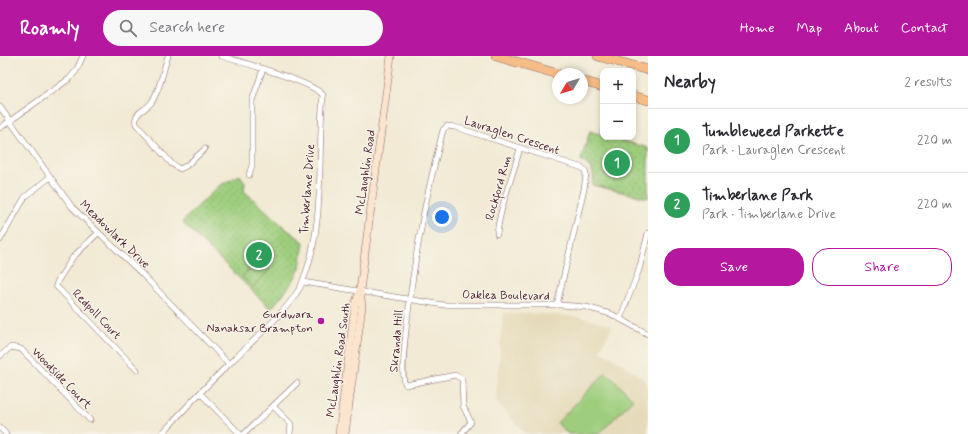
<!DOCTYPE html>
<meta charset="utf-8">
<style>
body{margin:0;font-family:Mynerve,sans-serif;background:#f7f7f7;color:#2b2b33}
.controls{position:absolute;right:12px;top:12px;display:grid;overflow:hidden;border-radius:8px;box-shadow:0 2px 6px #0003}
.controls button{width:36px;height:36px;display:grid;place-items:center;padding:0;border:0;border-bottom:1px solid #e1e1e2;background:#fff;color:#2b2b33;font:20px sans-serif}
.compass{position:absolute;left:552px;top:12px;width:36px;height:36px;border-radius:50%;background:#fff;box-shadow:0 2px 6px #0003;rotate:232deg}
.you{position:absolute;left:442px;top:161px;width:14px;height:14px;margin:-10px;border:3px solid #fff;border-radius:50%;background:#1a73e8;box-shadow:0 0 0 6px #1a73e833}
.badge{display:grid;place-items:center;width:26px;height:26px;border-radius:50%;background:#b5179e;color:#fff;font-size:13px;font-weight:700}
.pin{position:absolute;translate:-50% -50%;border:2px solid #fff;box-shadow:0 1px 4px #0006}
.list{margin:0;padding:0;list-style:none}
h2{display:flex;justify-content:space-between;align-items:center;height:52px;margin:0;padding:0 16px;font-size:17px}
h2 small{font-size:13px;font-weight:400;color:#7c7c81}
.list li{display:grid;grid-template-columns:26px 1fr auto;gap:12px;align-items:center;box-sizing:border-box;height:64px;padding:0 16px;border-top:1px solid #e1e1e2}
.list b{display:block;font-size:15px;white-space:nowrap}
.list p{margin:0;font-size:13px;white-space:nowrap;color:#7c7c81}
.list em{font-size:13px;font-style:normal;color:#7c7c81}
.actions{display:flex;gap:8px;padding:12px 16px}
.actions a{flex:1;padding:9px 0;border:1px solid #b5179e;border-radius:16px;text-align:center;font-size:14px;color:#b5179e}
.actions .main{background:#b5179e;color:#fff}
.icon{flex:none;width:22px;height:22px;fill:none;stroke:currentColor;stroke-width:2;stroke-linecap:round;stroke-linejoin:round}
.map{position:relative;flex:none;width:648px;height:378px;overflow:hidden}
header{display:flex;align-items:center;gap:24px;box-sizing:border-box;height:56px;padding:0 20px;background:#b5179e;color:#fff}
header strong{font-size:19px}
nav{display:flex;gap:22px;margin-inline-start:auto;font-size:14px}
.search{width:280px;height:36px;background:#f7f7f7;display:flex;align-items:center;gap:10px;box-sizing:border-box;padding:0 14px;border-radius:22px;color:#7c7c81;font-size:15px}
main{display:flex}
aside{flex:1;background:#fff}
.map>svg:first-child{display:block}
.built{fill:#e5daba}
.grass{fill:url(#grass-dots);stroke:#747654}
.pitch{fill:#9ece7d;stroke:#747654}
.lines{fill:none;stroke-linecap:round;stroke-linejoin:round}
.stream{stroke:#62bde0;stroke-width:1.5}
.street-casing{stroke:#856666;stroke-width:6}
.secondary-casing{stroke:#856666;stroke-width:8}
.highway-casing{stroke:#856666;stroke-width:10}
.street{stroke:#fff;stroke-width:5}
.secondary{stroke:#fce5cf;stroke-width:7}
.highway{stroke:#f7bd88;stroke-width:9}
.poi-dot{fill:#b5179e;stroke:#f7f3e8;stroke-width:1.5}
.labels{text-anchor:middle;stroke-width:3;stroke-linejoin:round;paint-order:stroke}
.street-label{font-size:12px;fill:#4a1f2b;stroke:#f7f3e8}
.poi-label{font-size:12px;fill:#4a1f2b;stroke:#f7f3e8;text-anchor:end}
</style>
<header>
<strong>Roamly</strong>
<div class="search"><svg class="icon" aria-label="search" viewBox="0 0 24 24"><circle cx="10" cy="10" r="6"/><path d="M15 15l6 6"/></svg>Search here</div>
<nav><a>Home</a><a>Map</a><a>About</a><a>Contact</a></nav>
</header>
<main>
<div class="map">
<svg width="648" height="378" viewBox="0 0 648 378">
<defs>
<pattern id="grass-dots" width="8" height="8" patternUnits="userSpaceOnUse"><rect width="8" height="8" fill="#9ece7d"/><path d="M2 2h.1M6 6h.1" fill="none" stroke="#8ab06c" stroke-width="1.8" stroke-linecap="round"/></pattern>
</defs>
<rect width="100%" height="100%" fill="#f7f3e8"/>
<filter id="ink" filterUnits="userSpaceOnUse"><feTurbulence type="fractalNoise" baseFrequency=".025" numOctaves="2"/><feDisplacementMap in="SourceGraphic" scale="8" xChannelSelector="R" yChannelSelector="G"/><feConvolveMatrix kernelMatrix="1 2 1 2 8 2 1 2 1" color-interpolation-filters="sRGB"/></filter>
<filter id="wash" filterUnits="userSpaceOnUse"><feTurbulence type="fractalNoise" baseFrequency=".012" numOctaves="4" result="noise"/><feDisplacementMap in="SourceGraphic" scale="16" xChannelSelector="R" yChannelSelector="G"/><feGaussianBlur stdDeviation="0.9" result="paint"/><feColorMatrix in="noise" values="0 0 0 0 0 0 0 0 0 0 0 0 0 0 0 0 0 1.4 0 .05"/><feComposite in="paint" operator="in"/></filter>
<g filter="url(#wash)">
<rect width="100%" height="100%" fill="#f2ead4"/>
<!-- built -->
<polygon class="built" points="503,257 544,258 579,261 612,270 600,295 625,309 648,327 648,378 525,378 496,345"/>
<!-- grass -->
<g class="grass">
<path d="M590 75 603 79V81H611L648 92V142L592 129C596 116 591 111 581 104Z"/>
<polygon points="240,119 245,127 244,135 285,172 304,186 300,212 292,227 271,253 182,166 219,130"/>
</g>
<!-- pitch -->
<g class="pitch">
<polygon points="260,203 270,213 253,231 242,221"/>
<polygon points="606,316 633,343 599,378 568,378 557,367"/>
</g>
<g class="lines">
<!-- stream -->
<polyline class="stream" points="601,76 603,61"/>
</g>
</g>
<g filter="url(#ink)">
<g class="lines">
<!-- street casing -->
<g class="street-casing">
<g id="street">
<path d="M168 0C163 14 160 35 151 47 145 55 133 56 136 68L172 108 180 113 186 110 205 93"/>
<polyline points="0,51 72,151 141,217 229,308"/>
<polyline points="0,72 69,23 76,15 83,0"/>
<polyline points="249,119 252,109 252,45 263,13"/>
<polyline points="98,177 73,201 57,226 56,230 137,314"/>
<path d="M497 178C500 148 513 121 520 92"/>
<polyline points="0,184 25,141 50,121"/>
<polyline points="303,226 444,249 561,249 586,251 611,258 648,278"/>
<polyline points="620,263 639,214 648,177"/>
<polyline points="0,300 11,291 21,293 90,364"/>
<polyline points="200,337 240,378"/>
<polyline points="273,350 291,368 290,378"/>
<polyline points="0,372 6,378"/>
<path d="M162 378C183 354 205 331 229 308 249 288 293 251 303 225 326 166 317 101 323 39 313 26 241 6 221 0"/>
<polyline points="244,378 297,327"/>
<path d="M461 378 471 366 463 350 462 323 455 319 406 329C396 321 417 193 421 173 426 140 435 107 443 74L447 70 455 71 580 111 585 114 586 119 584 133 557 249"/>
</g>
</g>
<!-- secondary casing -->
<g class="secondary-casing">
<g id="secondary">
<polyline points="339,378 355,249 360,234 391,0"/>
<polyline points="345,378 362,250 360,236"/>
</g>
</g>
<!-- highway casing -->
<g class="highway-casing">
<g id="highway">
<polyline points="496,0 558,18"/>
<polyline points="598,0 648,14"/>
<polyline points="582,25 603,31"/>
<polyline points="633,40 648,44"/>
</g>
</g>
<!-- street -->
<use href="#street" class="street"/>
<!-- secondary -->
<use href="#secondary" class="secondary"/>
<!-- highway -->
<use href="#highway" class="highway"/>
</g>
</g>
<!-- markers -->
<circle class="poi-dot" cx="321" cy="265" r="4"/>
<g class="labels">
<!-- street labels -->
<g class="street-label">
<text transform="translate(512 79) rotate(18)" y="4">Lauraglen Crescent</text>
<text transform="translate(365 116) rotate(-82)" y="4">McLaughlin Road</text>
<text transform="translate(498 132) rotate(-74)" y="4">Rockford Run</text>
<text transform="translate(307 133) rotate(-86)" y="4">Timberlane Drive</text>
<text transform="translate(115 178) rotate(44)" y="4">Meadowlark Drive</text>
<text transform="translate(506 239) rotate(1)" y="4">Oaklea Boulevard</text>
<text transform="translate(97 258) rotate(46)" y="4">Redpoll Court</text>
<text transform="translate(396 285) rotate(-85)" y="4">Skranda Hill</text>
<text transform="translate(338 304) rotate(-82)" y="4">McLaughlin Road South</text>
<text transform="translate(62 322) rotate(46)" y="4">Woodside Court</text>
</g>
<!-- poi labels -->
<g class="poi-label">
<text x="313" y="262">Gurdwara<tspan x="313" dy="14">Nanaksar Brampton</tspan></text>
</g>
</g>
</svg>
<div class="controls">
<button>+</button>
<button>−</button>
</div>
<svg class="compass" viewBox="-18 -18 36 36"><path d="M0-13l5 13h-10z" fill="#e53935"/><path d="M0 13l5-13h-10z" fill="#7c7c81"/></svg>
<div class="you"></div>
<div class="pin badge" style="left:617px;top:107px;background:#2e9e5b">1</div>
<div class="pin badge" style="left:259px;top:199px;background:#2e9e5b">2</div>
</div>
<aside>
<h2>Nearby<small>2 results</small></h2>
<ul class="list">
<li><span class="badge" style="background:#2e9e5b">1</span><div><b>Tumbleweed Parkette</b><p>Park · Lauraglen Crescent</p></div><em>220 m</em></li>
<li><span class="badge" style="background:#2e9e5b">2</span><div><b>Timberlane Park</b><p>Park · Timberlane Drive</p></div><em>220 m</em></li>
</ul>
<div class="actions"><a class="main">Save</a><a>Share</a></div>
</aside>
</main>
